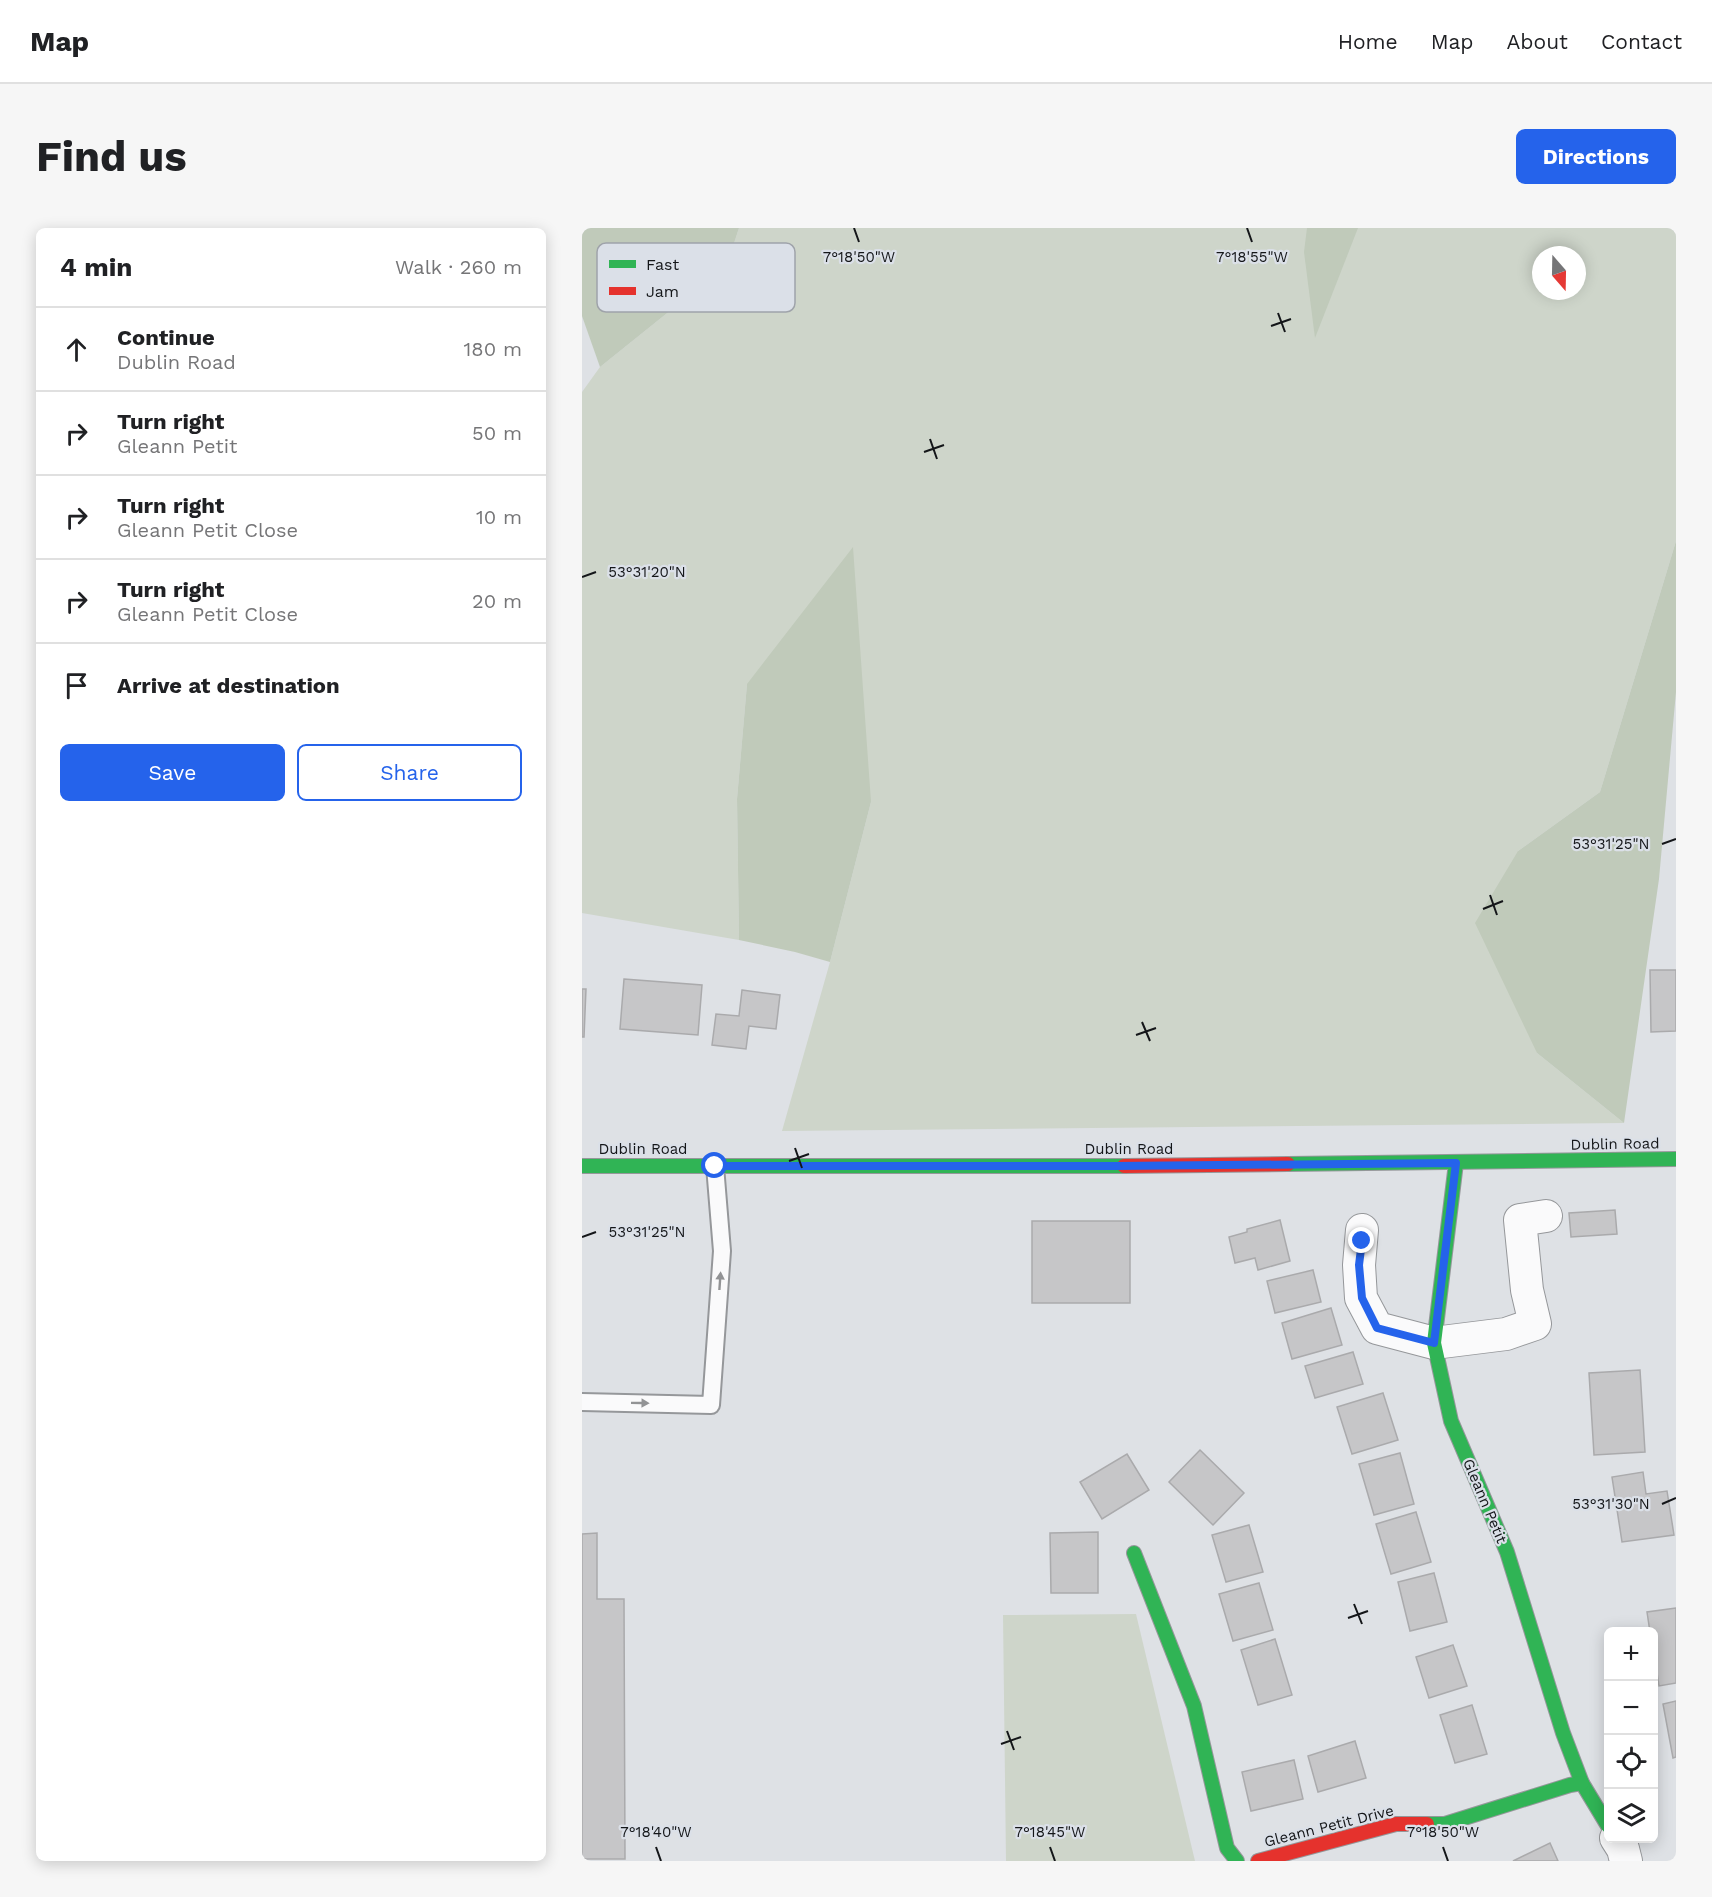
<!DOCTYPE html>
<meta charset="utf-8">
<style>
body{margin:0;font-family:"Work Sans",sans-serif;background:#f6f6f6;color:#202124}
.controls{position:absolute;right:18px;bottom:18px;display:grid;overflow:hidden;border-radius:9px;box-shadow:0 3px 15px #0003}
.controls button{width:54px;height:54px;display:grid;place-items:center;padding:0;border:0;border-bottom:2px solid #e0e0e0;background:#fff;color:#202124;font:30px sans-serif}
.compass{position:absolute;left:950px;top:18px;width:54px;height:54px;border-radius:50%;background:#fff;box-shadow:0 3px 15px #0003;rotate:160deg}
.stop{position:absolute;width:18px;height:18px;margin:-14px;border:4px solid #2563eb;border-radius:50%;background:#fff}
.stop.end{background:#2563eb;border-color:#fff;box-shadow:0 2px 6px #0008}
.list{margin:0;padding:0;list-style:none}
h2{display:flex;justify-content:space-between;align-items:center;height:78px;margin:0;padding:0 24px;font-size:26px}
h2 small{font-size:20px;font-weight:400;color:#757577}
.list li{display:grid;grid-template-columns:39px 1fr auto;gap:18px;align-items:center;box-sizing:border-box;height:84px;padding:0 24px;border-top:2px solid #e0e0e0}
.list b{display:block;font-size:22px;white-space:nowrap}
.list p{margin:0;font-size:20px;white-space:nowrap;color:#757577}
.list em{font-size:20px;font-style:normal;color:#757577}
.actions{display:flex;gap:12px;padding:18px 24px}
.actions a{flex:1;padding:14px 0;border:2px solid #2563eb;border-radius:9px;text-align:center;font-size:21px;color:#2563eb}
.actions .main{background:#2563eb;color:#fff}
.icon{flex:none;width:33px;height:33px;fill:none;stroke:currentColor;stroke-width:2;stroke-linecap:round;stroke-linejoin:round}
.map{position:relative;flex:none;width:1094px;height:1633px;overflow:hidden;border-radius:9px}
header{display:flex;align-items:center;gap:36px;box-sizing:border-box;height:84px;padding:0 30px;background:#fff;border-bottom:2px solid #e0e0e0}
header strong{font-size:28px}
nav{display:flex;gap:33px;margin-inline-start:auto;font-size:21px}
.intro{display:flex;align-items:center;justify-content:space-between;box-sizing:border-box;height:144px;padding:0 36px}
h1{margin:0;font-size:42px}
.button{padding:15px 27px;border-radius:9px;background:#2563eb;color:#fff;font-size:21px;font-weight:700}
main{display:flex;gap:36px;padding:0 36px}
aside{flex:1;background:#fff;border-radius:9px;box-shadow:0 3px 15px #0003}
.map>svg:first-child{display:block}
.green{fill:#ced5ca;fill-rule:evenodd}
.forest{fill:#c0caba}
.building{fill:#c6c6c8;stroke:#aaaaac;stroke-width:1.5}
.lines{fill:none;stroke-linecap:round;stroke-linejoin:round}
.lane-casing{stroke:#95979a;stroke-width:20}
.street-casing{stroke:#95979a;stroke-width:34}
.fast-casing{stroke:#95979a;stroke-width:16}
.jam-casing{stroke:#95979a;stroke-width:16}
.lane{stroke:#fafafb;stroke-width:16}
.street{stroke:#fafafb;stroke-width:32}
.fast{stroke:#30b455;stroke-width:14}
.jam{stroke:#e5322d;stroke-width:14}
.oneway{fill:#929395}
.route{stroke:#2563eb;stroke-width:8}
.ticks{fill:none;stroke:#141619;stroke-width:2}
.labels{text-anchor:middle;stroke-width:4.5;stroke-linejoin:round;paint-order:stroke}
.street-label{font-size:15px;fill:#141619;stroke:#dbe0e8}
.key{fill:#dbe0e8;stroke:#9fa3aa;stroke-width:1.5}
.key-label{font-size:16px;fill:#141619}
.ticks-label{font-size:15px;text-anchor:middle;fill:#141619;stroke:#dbe0e8;stroke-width:4.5;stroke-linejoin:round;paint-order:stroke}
</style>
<header>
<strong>Map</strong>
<nav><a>Home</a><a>Map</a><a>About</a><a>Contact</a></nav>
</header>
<div class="intro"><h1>Find us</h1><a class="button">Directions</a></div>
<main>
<aside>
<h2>4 min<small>Walk · 260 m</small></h2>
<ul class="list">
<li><svg class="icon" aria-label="ahead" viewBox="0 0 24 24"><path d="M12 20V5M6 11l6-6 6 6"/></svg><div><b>Continue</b><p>Dublin Road</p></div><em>180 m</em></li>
<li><svg class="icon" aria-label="right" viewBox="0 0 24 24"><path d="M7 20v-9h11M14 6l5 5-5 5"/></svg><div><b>Turn right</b><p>Gleann Petit</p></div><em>50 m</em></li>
<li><svg class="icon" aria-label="right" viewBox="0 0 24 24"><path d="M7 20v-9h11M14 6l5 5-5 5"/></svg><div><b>Turn right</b><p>Gleann Petit Close</p></div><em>10 m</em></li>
<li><svg class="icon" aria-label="right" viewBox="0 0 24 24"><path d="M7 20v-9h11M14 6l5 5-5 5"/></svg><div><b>Turn right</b><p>Gleann Petit Close</p></div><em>20 m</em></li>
<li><svg class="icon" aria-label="arrive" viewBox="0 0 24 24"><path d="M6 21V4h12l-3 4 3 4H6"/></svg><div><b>Arrive at destination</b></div></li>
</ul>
<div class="actions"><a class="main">Save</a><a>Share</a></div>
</aside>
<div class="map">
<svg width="1094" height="1633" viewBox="0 0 1094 1633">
<rect width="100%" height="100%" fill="#dee1e5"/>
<!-- green -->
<g class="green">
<path d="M157 0H1094V313L1018 564 936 623 955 825 1042 895 200 903 248 734 289 574 165 456 155 571 157 712 0 685V164L18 139 145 37ZM959 27H995V63H959Z"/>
<polygon points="554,1386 613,1633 424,1633 421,1387"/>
</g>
<!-- forest -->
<g class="forest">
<polygon points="0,0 157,0 145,37 18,139 0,88"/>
<polygon points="725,0 776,0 733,110 722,24"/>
<polygon points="1094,313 1094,464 1077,651 1042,895 955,825 893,695 936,623 1018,564"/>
<polygon points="271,319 289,574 248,734 213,724 157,712 155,571 165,456"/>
</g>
<!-- building -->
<g class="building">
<polygon points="1068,742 1094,742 1094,803 1069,804"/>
<polygon points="42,751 120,757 116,807 38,801"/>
<polygon points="0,761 4,761 2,809 0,809"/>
<polygon points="160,762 198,767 194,801 167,798 164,821 130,817 134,786 157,788"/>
<polygon points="1033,982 1035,1006 989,1009 987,985"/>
<polygon points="698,992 708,1033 676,1042 673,1030 653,1035 647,1009 665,1004 665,1001"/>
<rect x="450" y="993" width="98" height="82"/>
<polygon points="731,1042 739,1074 693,1085 685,1053"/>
<polygon points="749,1080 760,1117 710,1131 700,1095"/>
<polygon points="771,1124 781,1156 733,1170 723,1138"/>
<polygon points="1058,1142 1063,1224 1012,1227 1007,1145"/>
<polygon points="801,1165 816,1212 770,1226 755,1179"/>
<polygon points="618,1222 662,1265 631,1297 587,1254"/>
<polygon points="818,1225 832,1276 792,1287 777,1236"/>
<polygon points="545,1226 567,1262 520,1291 498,1254"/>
<polygon points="1061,1244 1064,1266 1085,1263 1092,1307 1040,1314 1030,1249"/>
<polygon points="834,1284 849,1334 809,1346 794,1296"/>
<polygon points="667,1297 681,1344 644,1354 630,1307"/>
<polygon points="516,1304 516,1365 469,1365 468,1305"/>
<polygon points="15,1305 15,1371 42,1371 43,1631 0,1631 0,1306"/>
<polygon points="852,1345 865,1394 828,1403 816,1354"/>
<polygon points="677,1355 691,1402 651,1413 637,1366"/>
<polygon points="1094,1380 1094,1455 1077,1458 1072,1424 1072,1404 1068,1404 1065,1384"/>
<polygon points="693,1411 710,1467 676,1477 659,1422"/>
<polygon points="871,1417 885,1458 847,1470 834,1429"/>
<polygon points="1094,1473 1094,1529 1091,1530 1081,1476"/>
<polygon points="890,1477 905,1526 873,1535 858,1487"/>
<polygon points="773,1513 784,1550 736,1564 726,1528"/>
<polygon points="712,1532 721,1571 669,1583 660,1544"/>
<polygon points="968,1615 976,1633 931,1633"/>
</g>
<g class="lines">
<!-- lane casing -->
<g class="lane-casing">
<polyline id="lane" points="0,1174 129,1177 140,1023 133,938"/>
</g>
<!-- street casing -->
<g class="street-casing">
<g id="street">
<polyline points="780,1002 777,1037 779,1070 795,1100 852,1115 924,1106 953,1096 945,1062 938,992 964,988"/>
<polyline points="1034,1610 1041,1621 1044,1633"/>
</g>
</g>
<!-- fast casing -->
<g class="fast-casing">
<g id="fast">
<polyline points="874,935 852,1115 869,1193 925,1324 981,1505 1000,1555 1026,1598"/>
<polyline points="706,936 1094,931"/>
<polyline points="0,938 542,938"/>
<polyline points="552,1325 612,1478 645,1620 655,1633"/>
<polyline points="845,1596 863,1596 988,1557 1000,1555"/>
</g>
</g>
<!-- jam casing -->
<g class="jam-casing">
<g id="jam">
<polyline points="542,938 706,936"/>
<polyline points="676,1633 814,1596 845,1596"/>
</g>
</g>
<!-- lane -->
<use href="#lane" class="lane"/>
<!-- street -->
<use href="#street" class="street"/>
<!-- fast -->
<use href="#fast" class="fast"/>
<!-- jam -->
<use href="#jam" class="jam"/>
</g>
<!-- one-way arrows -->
<defs><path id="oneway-solid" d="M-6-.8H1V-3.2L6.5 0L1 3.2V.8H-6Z" transform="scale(1.5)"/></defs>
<g class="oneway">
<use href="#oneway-solid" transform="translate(138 1053) rotate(-86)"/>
<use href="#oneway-solid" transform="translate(58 1175) rotate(1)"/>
</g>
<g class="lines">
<!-- route -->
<polyline class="route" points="133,938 533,938 874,935 852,1115 795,1100 780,1070 777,1037 780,1013"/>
</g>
<!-- ticks -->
<path class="ticks" d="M272 0 277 14M665 0 670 14M696 85 703 104M689 98 709 91M348 211 355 231M342 224 362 217M0 349 14 344M1080 616 1094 611M908 667 915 687M901 681 921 673M560 794 568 813M554 807 574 800M213 920 220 940M207 933 227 926M0 1009 14 1004M1080 1276 1094 1270M772 1376 780 1396M766 1390 786 1383M425 1503 432 1522M419 1516 439 1509M74 1619 79 1633M468 1619 473 1633M861 1619 866 1633"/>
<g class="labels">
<!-- street labels -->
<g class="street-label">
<text transform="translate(1033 916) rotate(-1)" y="5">Dublin Road</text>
<text x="61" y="926">Dublin Road</text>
<text x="547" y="926">Dublin Road</text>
<text transform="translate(903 1273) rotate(67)" y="5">Gleann Petit</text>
<text transform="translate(747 1598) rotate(-14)" y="5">Gleann Petit Drive</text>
</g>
</g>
<!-- legend -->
<rect x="15" y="15" width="198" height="69" rx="9" class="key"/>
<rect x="27" y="32" width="27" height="8" fill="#30b455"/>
<rect x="27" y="59" width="27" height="8" fill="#e5322d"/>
<g class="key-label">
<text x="64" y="42">Fast</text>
<text x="64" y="69">Jam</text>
</g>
<g class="ticks-label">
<text x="670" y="34">7°18'55"W</text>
<text x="277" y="34">7°18'50"W</text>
<text x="65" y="349">53°31'20"N</text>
<text x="1029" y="621">53°31'25"N</text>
<text x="65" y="1009">53°31'25"N</text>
<text x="1029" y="1281">53°31'30"N</text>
<text x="74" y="1609">7°18'40"W</text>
<text x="468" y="1609">7°18'45"W</text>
<text x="861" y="1609">7°18'50"W</text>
</g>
</svg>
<div class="controls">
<button>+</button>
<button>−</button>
<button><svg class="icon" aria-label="locate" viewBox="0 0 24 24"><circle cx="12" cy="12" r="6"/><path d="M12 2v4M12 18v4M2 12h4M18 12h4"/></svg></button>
<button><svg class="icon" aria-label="layers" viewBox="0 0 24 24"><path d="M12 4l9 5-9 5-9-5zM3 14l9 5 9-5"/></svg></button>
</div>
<svg class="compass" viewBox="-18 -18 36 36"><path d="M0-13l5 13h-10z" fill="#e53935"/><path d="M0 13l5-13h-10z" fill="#757577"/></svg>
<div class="stop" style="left:133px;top:938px"></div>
<div class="stop end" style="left:780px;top:1013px"></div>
</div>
</main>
